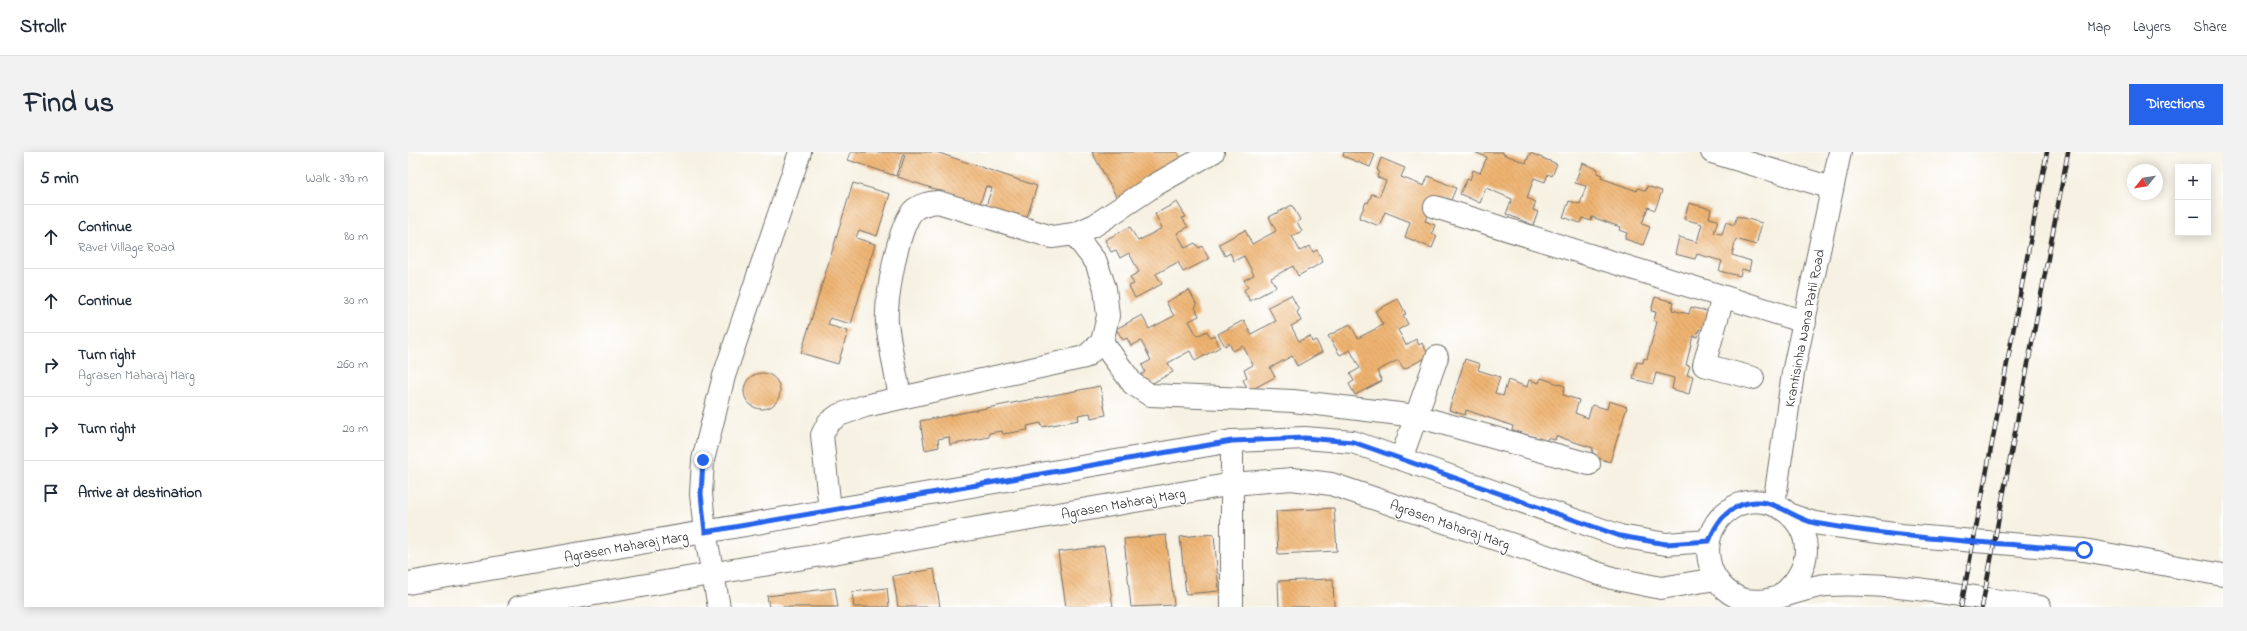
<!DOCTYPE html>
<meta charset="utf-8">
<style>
body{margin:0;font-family:"Indie Flower",sans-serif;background:#f2f2f3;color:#1f2937}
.controls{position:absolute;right:12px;top:12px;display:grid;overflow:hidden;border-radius:0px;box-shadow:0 2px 10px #0003}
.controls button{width:36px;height:36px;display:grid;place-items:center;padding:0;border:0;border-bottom:1px solid #e0e1e3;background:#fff;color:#1f2937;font:20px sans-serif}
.compass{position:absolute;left:1719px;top:12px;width:36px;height:36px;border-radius:50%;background:#fff;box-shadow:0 2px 10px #0003;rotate:240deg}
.stop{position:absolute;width:12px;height:12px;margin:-9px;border:3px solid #2563eb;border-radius:50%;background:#fff}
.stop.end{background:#2563eb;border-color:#fff;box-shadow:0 1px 4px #0008}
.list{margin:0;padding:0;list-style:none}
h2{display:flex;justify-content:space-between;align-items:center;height:52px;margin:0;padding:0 16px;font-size:17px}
h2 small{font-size:13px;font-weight:400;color:#747a83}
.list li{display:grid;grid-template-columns:26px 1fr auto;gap:12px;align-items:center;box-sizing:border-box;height:64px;padding:0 16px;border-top:1px solid #e0e1e3}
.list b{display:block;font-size:15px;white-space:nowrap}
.list p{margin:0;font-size:13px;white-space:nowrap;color:#747a83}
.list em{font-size:13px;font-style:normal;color:#747a83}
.icon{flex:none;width:22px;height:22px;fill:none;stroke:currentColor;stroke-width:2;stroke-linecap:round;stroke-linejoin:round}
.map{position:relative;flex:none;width:1815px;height:455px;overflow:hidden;border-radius:0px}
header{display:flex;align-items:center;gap:24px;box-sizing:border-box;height:56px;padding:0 20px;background:#fff;border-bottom:1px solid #e0e1e3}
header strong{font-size:19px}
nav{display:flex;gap:22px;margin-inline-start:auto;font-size:14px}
.intro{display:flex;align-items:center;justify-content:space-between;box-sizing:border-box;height:96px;padding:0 24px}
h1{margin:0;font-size:28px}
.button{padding:10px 18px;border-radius:0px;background:#2563eb;color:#fff;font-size:14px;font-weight:700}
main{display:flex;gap:24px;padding:0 24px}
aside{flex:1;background:#fff;border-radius:0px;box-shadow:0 2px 10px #0003}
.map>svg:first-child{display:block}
.building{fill:url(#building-back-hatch)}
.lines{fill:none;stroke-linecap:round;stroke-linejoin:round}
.minor-casing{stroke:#72706b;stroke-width:24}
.major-casing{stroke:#72706b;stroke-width:24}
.minor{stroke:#fff;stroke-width:22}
.major{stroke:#fff;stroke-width:22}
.rail-casing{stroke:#2b2b2b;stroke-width:4.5}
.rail{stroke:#fff;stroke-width:3;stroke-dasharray:9;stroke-linecap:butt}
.route{stroke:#2563eb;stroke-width:5}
.labels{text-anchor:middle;stroke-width:3;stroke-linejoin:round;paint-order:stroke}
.street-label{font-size:14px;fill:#2b2b2b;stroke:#fff}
</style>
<header>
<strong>Strollr</strong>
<nav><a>Map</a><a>Layers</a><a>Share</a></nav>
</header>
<div class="intro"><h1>Find us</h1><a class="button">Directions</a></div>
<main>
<aside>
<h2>5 min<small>Walk · 390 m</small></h2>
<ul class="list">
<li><svg class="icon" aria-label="ahead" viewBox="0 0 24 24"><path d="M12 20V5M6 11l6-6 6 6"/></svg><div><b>Continue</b><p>Ravet Village Road</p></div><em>80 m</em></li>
<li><svg class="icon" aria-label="ahead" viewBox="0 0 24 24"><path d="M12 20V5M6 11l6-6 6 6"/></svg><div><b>Continue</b></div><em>30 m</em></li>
<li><svg class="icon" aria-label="right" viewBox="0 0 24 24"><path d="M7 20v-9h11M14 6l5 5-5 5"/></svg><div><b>Turn right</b><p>Agrasen Maharaj Marg</p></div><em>260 m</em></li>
<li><svg class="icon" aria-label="right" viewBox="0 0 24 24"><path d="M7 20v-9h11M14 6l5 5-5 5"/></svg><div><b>Turn right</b></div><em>20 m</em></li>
<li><svg class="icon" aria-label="arrive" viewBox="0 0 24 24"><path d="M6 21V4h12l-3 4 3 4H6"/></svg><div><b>Arrive at destination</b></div></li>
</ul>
</aside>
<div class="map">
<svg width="1815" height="455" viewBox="0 0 1815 455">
<defs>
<pattern id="building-back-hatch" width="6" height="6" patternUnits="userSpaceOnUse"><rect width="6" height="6" fill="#eeb371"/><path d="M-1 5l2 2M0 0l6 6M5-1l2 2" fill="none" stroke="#cc9a62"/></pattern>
</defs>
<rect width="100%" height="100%" fill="#fff"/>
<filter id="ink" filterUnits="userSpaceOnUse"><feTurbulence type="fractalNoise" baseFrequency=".025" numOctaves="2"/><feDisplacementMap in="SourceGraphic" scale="8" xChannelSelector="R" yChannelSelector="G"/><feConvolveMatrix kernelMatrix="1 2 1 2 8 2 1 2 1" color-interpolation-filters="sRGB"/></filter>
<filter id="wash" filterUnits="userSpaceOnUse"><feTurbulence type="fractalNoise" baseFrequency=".012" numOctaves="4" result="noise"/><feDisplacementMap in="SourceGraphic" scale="16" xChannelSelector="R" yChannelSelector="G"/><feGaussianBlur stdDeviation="0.9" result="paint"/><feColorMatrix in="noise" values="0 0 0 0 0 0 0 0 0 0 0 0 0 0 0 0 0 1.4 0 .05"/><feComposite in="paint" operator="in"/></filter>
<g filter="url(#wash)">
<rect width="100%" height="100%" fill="#f6f1e2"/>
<g id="blocks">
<!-- building -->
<g class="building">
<polygon points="443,0 528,0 629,34 618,68 578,54 584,36 578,34 572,52 490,25 497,3 495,2 488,24 440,8"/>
<polygon points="684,0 769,0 776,13 710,48"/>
<polygon points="936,0 962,0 967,3 962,15 935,4"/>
<polygon points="1066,0 1095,0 1095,2 1118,11 1122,1 1149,12 1144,24 1140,22 1137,30 1126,26 1119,46 1128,50 1125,58 1130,60 1125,73 1098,62 1104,47 1078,36 1072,51 1052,42 1059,27 1062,28 1065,18 1072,21 1079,5"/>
<polygon points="973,6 997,16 993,25 1016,34 1020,24 1048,36 1043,48 1038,46 1035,54 1025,49 1017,69 1027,73 1024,81 1029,84 1024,96 997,85 1002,70 977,60 971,74 951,66 958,50 960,51 964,42 971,45 978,29 969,25 971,19 969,18"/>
<polygon points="1174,11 1190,17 1189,21 1194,23 1193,26 1229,39 1230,36 1238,39 1239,34 1254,39 1247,58 1240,55 1234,72 1242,75 1235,93 1217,87 1219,81 1211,78 1212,75 1184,65 1183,69 1174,66 1172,71 1155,65 1161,49 1172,52 1178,34 1167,31"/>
<polygon points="445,31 482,42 469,84 451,78 448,86 467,92 443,172 422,166 420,173 440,179 430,212 393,201"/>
<polygon points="769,50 778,65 774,66 780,75 769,81 777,96 787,91 791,96 794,94 801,107 775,120 770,110 748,122 754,132 727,146 721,134 726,132 722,125 731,120 721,101 712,106 708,98 703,100 697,88 722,75 730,89 754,76 747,62"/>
<polygon points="1281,51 1303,57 1301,66 1310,68 1306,81 1314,82 1318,70 1326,73 1329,64 1354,71 1348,93 1328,87 1324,103 1343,109 1341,119 1334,117 1332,124 1311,119 1314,109 1289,102 1287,107 1267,102 1271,85 1289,90 1294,72 1276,67"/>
<polygon points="884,53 892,68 889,70 894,79 884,84 892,99 902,94 905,100 909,98 915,110 890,124 885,114 863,126 868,135 842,149 836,138 840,135 836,128 846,123 836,104 826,109 822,101 817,104 811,92 837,78 844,92 868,79 861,65"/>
<polygon points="781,138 789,153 787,155 791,164 781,169 789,184 799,179 802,185 806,183 812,195 787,209 782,199 760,211 765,220 739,234 733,223 737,220 734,213 743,208 733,189 723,194 719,186 715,188 708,177 734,163 741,177 766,164 758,150"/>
<polygon points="883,143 891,158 889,160 893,169 883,174 891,189 902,184 904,190 908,188 914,200 889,214 884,204 862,216 867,225 841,239 835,228 839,225 836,218 845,213 835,194 825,199 821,191 817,194 810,182 836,168 843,182 868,169 860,155"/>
<polygon points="1247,145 1266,150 1264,158 1281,162 1283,155 1302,160 1297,179 1291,177 1289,185 1285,184 1278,213 1282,214 1279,223 1285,224 1281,242 1264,237 1266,226 1248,221 1245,232 1225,227 1229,210 1235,211 1236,206 1239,207 1249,170 1246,169 1248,160 1243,159"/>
<polygon points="990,147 998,162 995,163 1000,172 990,178 998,193 1008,187 1011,193 1014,191 1021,204 996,217 990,208 969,219 974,229 947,243 941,232 946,229 942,222 952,216 942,198 932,203 920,184 942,172 950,186 975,173 967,159"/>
<polygon points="1057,207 1072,212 1070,218 1092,225 1087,241 1095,244 1100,228 1119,235 1121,228 1131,231 1133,226 1157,234 1155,243 1171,248 1167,261 1180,266 1184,253 1199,257 1201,249 1219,255 1202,310 1187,305 1187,302 1184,300 1185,296 1148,284 1147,288 1140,286 1138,289 1104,278 1105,274 1058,258 1057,263 1041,258"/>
<circle cx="354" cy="239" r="18"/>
<polygon points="692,234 698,263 683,266 682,261 670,263 671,268 634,275 633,271 619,274 620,278 595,282 594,279 581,281 581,285 542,293 541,285 530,287 531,295 517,298 512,269"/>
<polygon points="926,356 929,399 870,402 868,359"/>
<polygon points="806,382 811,439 778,442 772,385"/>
<polygon points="758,383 766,453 723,455 716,387"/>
<polygon points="696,394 705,455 658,455 650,400"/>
<polygon points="526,417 532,455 490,455 485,424"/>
<polygon points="925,427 926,455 871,455 870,429"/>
<polygon points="427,436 430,455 361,455 359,444"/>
<polygon points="479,436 481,455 446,455 444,440"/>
</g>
</g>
</g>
<g filter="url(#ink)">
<use href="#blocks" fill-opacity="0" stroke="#72706b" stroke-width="1"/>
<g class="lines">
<!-- minor casing -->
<g class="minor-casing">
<g id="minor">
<polyline points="1304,0 1424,36"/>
<polyline points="1027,55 1397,170"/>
<polyline points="1315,145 1296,213 1345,226"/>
<polyline points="694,190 725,232 742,243 885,249 1008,264 1181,312"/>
<path d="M492 246C488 221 482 196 479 171 477 149 490 70 507 57 514 52 521 51 530 50L644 85 666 82 687 73 747 33 805 0"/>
<polyline points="993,307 1029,205"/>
<polyline points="422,358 414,283 420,271 431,263 457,254 677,205 694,190 700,164 697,136 688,110 666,82"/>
<polyline points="311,455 297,380 293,342 295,308 316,224 392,0"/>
<polyline points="824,455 824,289"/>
</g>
</g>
<!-- major casing -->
<g class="major-casing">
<g id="major">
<polyline points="1366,353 1385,221 1432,0"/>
<polyline points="1382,363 1406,371 1493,383 1676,398 1815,423"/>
<polyline points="0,431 824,289 897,286 945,290 1212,384 1258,392 1301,389"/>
<path d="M1372 444C1437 392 1365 321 1317 361 1288 386 1298 435 1334 447 1362 455 1391 435 1419 433 1491 430 1562 445 1632 455"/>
<polyline points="111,455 825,332 884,327 923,332 1204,426 1253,436 1308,427"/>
</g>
</g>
<!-- minor -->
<use href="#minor" class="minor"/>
<!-- major -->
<use href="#major" class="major"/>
<!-- rail casing -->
<g class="rail-casing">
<g id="rail">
<polyline points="1553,455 1639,0"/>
<polyline points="1574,455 1660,0"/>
</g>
</g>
<!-- rail -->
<use href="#rail" class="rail"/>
</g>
</g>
<g class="lines" filter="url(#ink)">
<!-- route -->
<path class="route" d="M295 308 293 342 297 380 824 289 897 286 945 290 1212 384 1258 392 1301 389C1309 368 1323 351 1348 350 1369 349 1387 367 1407 371 1496 387 1587 391 1676 398"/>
</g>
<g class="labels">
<!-- street labels -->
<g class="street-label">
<text transform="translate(1396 176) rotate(-79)" y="5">Krantisinha Nana Patil Road</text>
<text transform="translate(715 351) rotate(-10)" y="5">Agrasen Maharaj Marg</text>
<text transform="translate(1042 372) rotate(19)" y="5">Agrasen Maharaj Marg</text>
<text transform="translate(218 394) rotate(-10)" y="5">Agrasen Maharaj Marg</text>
</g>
</g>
</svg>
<div class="controls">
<button>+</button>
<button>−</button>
</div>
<svg class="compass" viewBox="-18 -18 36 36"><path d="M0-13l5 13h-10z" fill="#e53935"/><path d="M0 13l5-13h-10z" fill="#747a83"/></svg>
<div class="stop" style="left:1676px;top:398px"></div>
<div class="stop end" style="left:295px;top:308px"></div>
</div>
</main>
